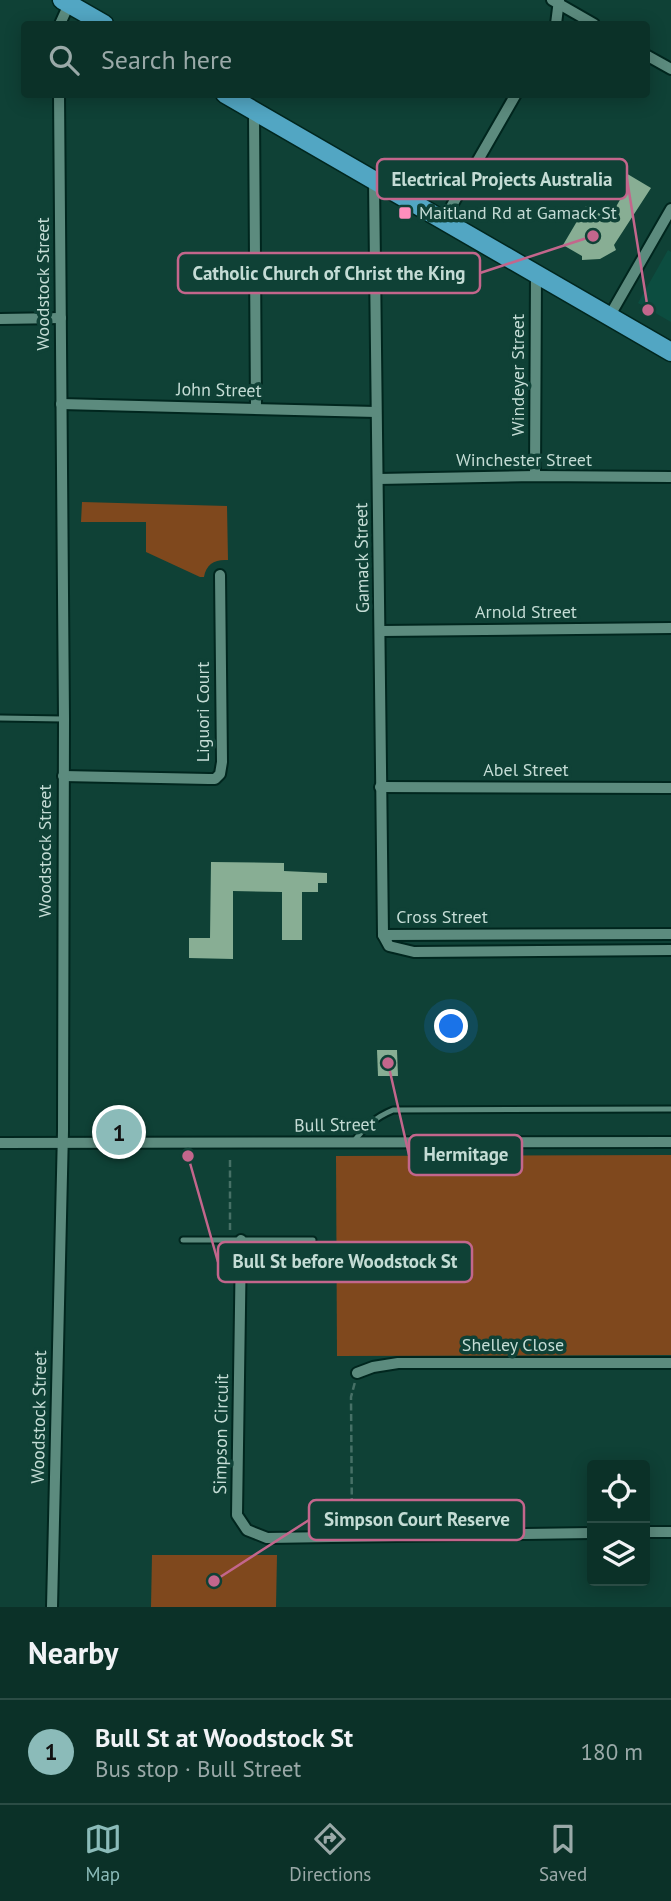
<!DOCTYPE html>
<meta charset="utf-8">
<style>
body{margin:0;font-family:"PT Sans",sans-serif;background:#193d34;color:#f1f3f6}
.controls{position:absolute;right:21px;bottom:21px;display:grid;overflow:hidden;border-radius:7px;box-shadow:0 4px 18px #0003}
.controls button{width:63px;height:63px;display:grid;place-items:center;padding:0;border:0;border-bottom:2px solid #2b4c45;background:#0b3128;color:#f1f3f6;font:35px sans-serif}
.you{position:absolute;left:452px;top:1027px;width:24px;height:24px;margin:-18px;border:5px solid #fff;border-radius:50%;background:#1a73e8;box-shadow:0 0 0 10px #1a73e833}
.badge{display:grid;place-items:center;width:46px;height:46px;border-radius:50%;background:#8bbbb9;color:#111;font-size:23px;font-weight:700}
.pin{position:absolute;translate:-50% -50%;border:4px solid #fff;box-shadow:0 2px 7px #0006}
.list{margin:0;padding:0;list-style:none}
h2{display:flex;justify-content:space-between;align-items:center;height:91px;margin:0;padding:0 28px;font-size:30px}
h2 small{font-size:23px;font-weight:400;color:#9aa9a8}
.list li{display:grid;grid-template-columns:46px 1fr auto;gap:21px;align-items:center;box-sizing:border-box;height:105px;padding:0 28px;border-top:2px solid #2b4c45}
.list b{display:block;font-size:26px;white-space:nowrap}
.list p{margin:0;font-size:23px;white-space:nowrap;color:#9aa9a8}
.list em{font-size:23px;font-style:normal;color:#9aa9a8}
.icon{flex:none;width:38px;height:38px;fill:none;stroke:currentColor;stroke-width:2;stroke-linecap:round;stroke-linejoin:round}
.map{position:relative;flex:none;width:671px;height:1607px;overflow:hidden}
.search{position:absolute;background:#0b3128;box-shadow:0 4px 18px #0003;left:21px;right:21px;top:21px;height:77px;display:flex;align-items:center;gap:18px;box-sizing:border-box;padding:0 24px;border-radius:7px;color:#9aa9a8;font-size:26px}
.sheet{height:196px;background:#0b3128}
nav{display:flex;justify-content:space-around;align-items:center;box-sizing:border-box;height:98px;border-top:2px solid #2b4c45;background:#0b3128;font-size:19px;color:#9aa9a8}
nav a{display:grid;justify-items:center;gap:4px}
nav .on{color:#8bbbb9}
.map>svg:first-child{display:block}
.built{fill:#0c4d40}
.green{fill:#7f481d}
.building{fill:#88ae94}
.lines{fill:none;stroke-linecap:round;stroke-linejoin:round}
.lane-casing{stroke:#00261e;stroke-width:9}
.street-casing{stroke:#00261e;stroke-width:14}
.primary-casing{stroke:#00261e;stroke-width:21}
.path{stroke:#467066;stroke-width:2.5;stroke-dasharray:7 3.5;stroke-linecap:butt}
.lane{stroke:#5c8b7e;stroke-width:5}
.street{stroke:#5c8b7e;stroke-width:10}
.primary{stroke:#52a6c3;stroke-width:18}
.poi-dot{fill:#fe8ebc;stroke:#0f4136;stroke-width:2.5}
.labels{text-anchor:middle;stroke-width:7;stroke-linejoin:round;paint-order:stroke}
.poi-label{font-size:18px;fill:#c4dcd5;stroke:#0f4136;text-anchor:start}
.street-label{font-size:18px;fill:#c4dcd5;stroke:#0f4136}
.leader{fill:none;stroke:#c3668c;stroke-width:2.5}
.callout-dot{fill:#c3668c;stroke:#0f4136;stroke-width:2.5}
.callout{fill:#0f4136;stroke:#c3668c;stroke-width:2.5}
.callout-label{font-size:19px;text-anchor:middle;font-weight:bold;fill:#c4dcd5}
</style>
<div class="map">
<svg width="671" height="1607" viewBox="0 0 671 1607">
<rect width="100%" height="100%" fill="#0f4136"/>
<!-- built -->
<polygon class="built" points="668,250 671,252 671,322 638,303"/>
<!-- green -->
<g class="green">
<path d="M82 502 227 506 228 560C215 559 206 564 204 577H200L146 552V522H81Z"/>
<polygon points="671,1155 671,1355 337,1356 336,1156"/>
<polygon points="152,1555 277,1555 276,1607 151,1607"/>
</g>
<!-- building -->
<g class="building">
<polygon points="614,166 651,188 614,245 616,250 600,259 582,260 582,256 563,245 586,206 609,219 625,191 606,180"/>
<polygon points="211,862 284,863 284,871 327,873 327,883 318,883 318,892 302,892 302,940 282,940 282,892 233,891 233,959 189,958 189,938 210,938"/>
<polygon points="377,1050 397,1050 398,1076 378,1076"/>
</g>
<g class="lines">
<!-- lane casing -->
<g class="lane-casing">
<g id="lane">
<polyline points="0,718 63,719"/>
<path d="M354 1141C366 1126 376 1117 393 1110L671 1109"/>
<polyline points="183,1240 313,1240"/>
</g>
</g>
<!-- street casing -->
<g class="street-casing">
<g id="street">
<polyline points="552,0 594,24"/>
<polyline points="60,24 69,4"/>
<polyline points="556,24 559,0"/>
<polyline points="646,55 671,69"/>
<polyline points="254,112 256,409"/>
<polyline points="374,181 383,935 389,946 414,952 671,950"/>
<polyline points="443,221 516,94"/>
<polyline points="609,317 671,209"/>
<polyline points="0,319 61,318"/>
<polyline points="61,404 376,412"/>
<polyline points="535,476 536,274"/>
<polyline points="378,479 535,476 671,477"/>
<polyline points="381,631 671,628"/>
<polyline points="63,776 209,779 215,779 220,774 222,762 220,575"/>
<polyline points="380,787 671,788"/>
<polyline points="383,935 671,934"/>
<polyline points="0,1143 671,1142"/>
<polyline points="241,1240 237,1515 247,1530 267,1538 592,1533"/>
<polyline points="357,1373 373,1367 398,1363 671,1363"/>
<polyline points="645,1532 671,1532"/>
<polyline points="52,1607 63,1131 64,719 59,94"/>
</g>
</g>
<!-- primary casing -->
<g class="primary-casing">
<g id="primary">
<polyline points="62,0 104,24"/>
<polyline points="225,94 671,352"/>
</g>
</g>
<!-- path -->
<g class="path">
<polyline points="230,1230 230,1159"/>
<polyline points="352,1526 351,1397 355,1382"/>
</g>
<!-- lane -->
<use href="#lane" class="lane"/>
<!-- street -->
<use href="#street" class="street"/>
<!-- primary -->
<use href="#primary" class="primary"/>
</g>
<!-- markers -->
<rect class="poi-dot" x="398" y="206" width="14" height="14" rx="3.5"/>
<g class="labels">
<!-- poi labels -->
<g class="poi-label">
<text x="419" y="219">Maitland Rd at Gamack St</text>
</g>
<!-- street labels -->
<g class="street-label">
<text transform="translate(43 284) rotate(-90)" y="6">Woodstock Street</text>
<text transform="translate(518 375) rotate(-90)" y="6">Windeyer Street</text>
<text transform="translate(219 390) rotate(1)" y="6">John Street</text>
<text x="524" y="466">Winchester Street</text>
<text transform="translate(362 558) rotate(-91)" y="6">Gamack Street</text>
<text x="526" y="618">Arnold Street</text>
<text transform="translate(203 712) rotate(-90)" y="6">Liguori Court</text>
<text x="526" y="776">Abel Street</text>
<text transform="translate(45 851) rotate(-90)" y="6">Woodstock Street</text>
<text x="442" y="923">Cross Street</text>
<text transform="translate(335 1125) rotate(-1)" y="6">Bull Street</text>
<text x="513" y="1351">Shelley Close</text>
<text transform="translate(39 1417) rotate(-89)" y="6">Woodstock Street</text>
<text transform="translate(221 1434) rotate(-89)" y="6">Simpson Circuit</text>
</g>
</g>
<!-- callouts -->
<path class="leader" d="M648 310L627 179M593 236L480 273M388 1063L409 1155M188 1156L218 1262M214 1581L309 1520"/>
<g class="callout-dot">
<circle cx="648" cy="310" r="7"/>
<circle cx="593" cy="236" r="7"/>
<circle cx="388" cy="1063" r="7"/>
<circle cx="188" cy="1156" r="7"/>
<circle cx="214" cy="1581" r="7"/>
</g>
<g class="callout">
<rect x="377" y="159" width="250" height="40" rx="7"/>
<rect x="178" y="253" width="302" height="40" rx="7"/>
<rect x="409" y="1135" width="113" height="40" rx="7"/>
<rect x="218" y="1242" width="254" height="40" rx="7"/>
<rect x="309" y="1500" width="215" height="40" rx="7"/>
</g>
<g class="callout-label">
<text x="502" y="186">Electrical Projects Australia</text>
<text x="329" y="280">Catholic Church of Christ the King</text>
<text x="466" y="1161">Hermitage</text>
<text x="345" y="1268">Bull St before Woodstock St</text>
<text x="417" y="1526">Simpson Court Reserve</text>
</g>
</svg>
<div class="controls">
<button><svg class="icon" aria-label="locate" viewBox="0 0 24 24"><circle cx="12" cy="12" r="6"/><path d="M12 2v4M12 18v4M2 12h4M18 12h4"/></svg></button>
<button><svg class="icon" aria-label="layers" viewBox="0 0 24 24"><path d="M12 4l9 5-9 5-9-5zM3 14l9 5 9-5"/></svg></button>
</div>
<div class="you"></div>
<div class="pin badge" style="left:119px;top:1132px">1</div>
<div class="search"><svg class="icon" aria-label="search" viewBox="0 0 24 24"><circle cx="10" cy="10" r="6"/><path d="M15 15l6 6"/></svg>Search here</div>
</div>
<section class="sheet">
<h2>Nearby<small></small></h2>
<ul class="list">
<li><span class="badge">1</span><div><b>Bull St at Woodstock St</b><p>Bus stop · Bull Street</p></div><em>180 m</em></li>
</ul>
</section>
<nav>
<a class="on"><svg class="icon" aria-label="map" viewBox="0 0 24 24"><path d="M3 6l6-2 6 2 6-2v14l-6 2-6-2-6 2zM9 4v14M15 6v14"/></svg>Map</a>
<a><svg class="icon" aria-label="directions" viewBox="0 0 24 24"><path d="M12 3l9 9-9 9-9-9zM9 14v-3h6M13 9l2 2-2 2"/></svg>Directions</a>
<a><svg class="icon" aria-label="saved" viewBox="0 0 24 24"><path d="M7 4h10v16l-5-4-5 4z"/></svg>Saved</a>
</nav>
